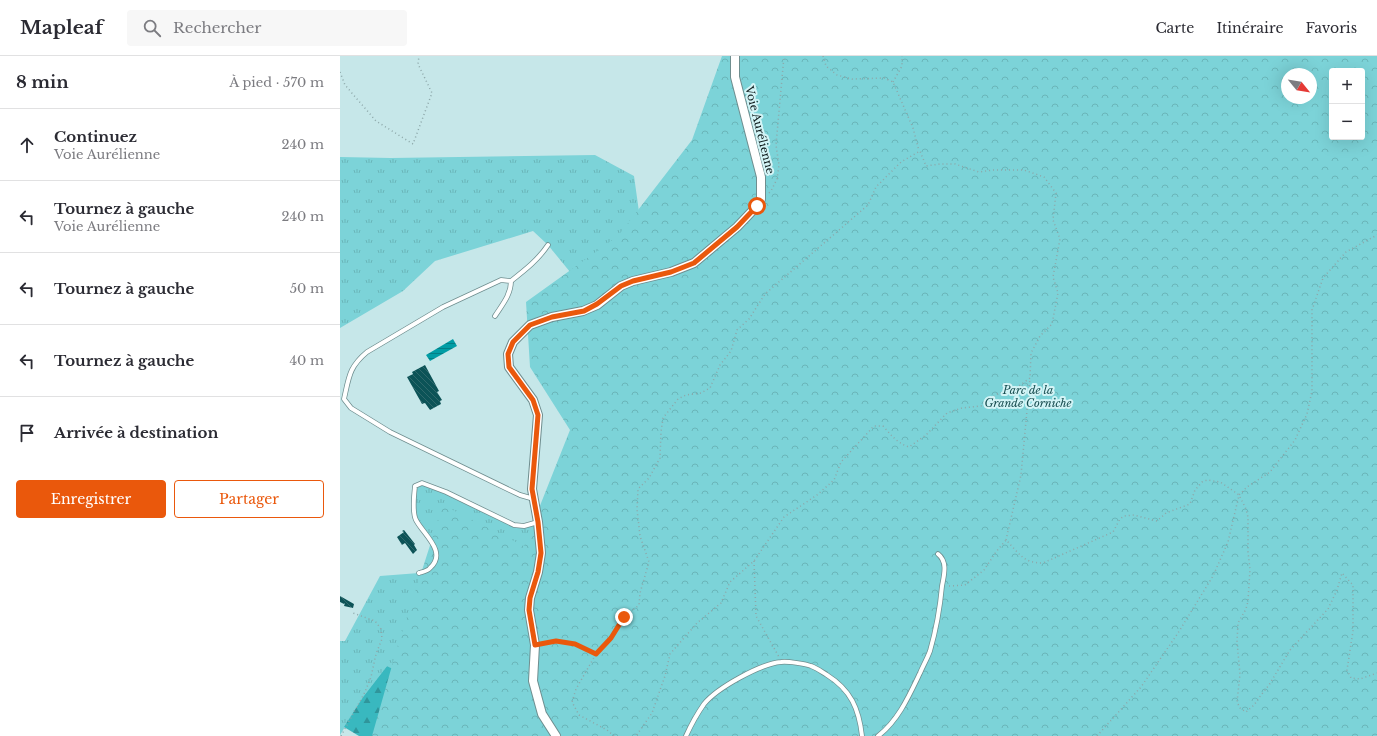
<!DOCTYPE html>
<html lang="fr">
<meta charset="utf-8">
<style>
body{margin:0;font-family:"Libre Baskerville",serif;background:#f7f7f7;color:#2b2b33}
.controls{position:absolute;right:12px;top:12px;display:grid;overflow:hidden;border-radius:4px;box-shadow:0 4px 16px #0002}
.controls button{width:36px;height:36px;display:grid;place-items:center;padding:0;border:0;border-bottom:1px solid #e1e1e2;background:#fff;color:#2b2b33;font:20px sans-serif}
.compass{position:absolute;left:941px;top:12px;width:36px;height:36px;border-radius:50%;background:#fff;box-shadow:0 4px 16px #0002;rotate:120deg}
.stop{position:absolute;width:12px;height:12px;margin:-9px;border:3px solid #ea580c;border-radius:50%;background:#fff}
.stop.end{background:#ea580c;border-color:#fff;box-shadow:0 1px 4px #0008}
.list{margin:0;padding:0;list-style:none}
h2{display:flex;justify-content:space-between;align-items:center;height:52px;margin:0;padding:0 16px;font-size:17px}
h2 small{font-size:13px;font-weight:400;color:#7c7c81}
.list li{display:grid;grid-template-columns:26px 1fr auto;gap:12px;align-items:center;box-sizing:border-box;height:72px;padding:0 16px;border-top:1px solid #e1e1e2}
.list b{display:block;font-size:15px;white-space:nowrap}
.list p{margin:0;font-size:13px;white-space:nowrap;color:#7c7c81}
.list em{font-size:13px;font-style:normal;color:#7c7c81}
.actions{display:flex;gap:8px;padding:12px 16px}
.actions a{flex:1;padding:9px 0;border:1px solid #ea580c;border-radius:4px;text-align:center;font-size:14px;color:#ea580c}
.actions .main{background:#ea580c;color:#fff}
.icon{flex:none;width:22px;height:22px;fill:none;stroke:currentColor;stroke-width:2;stroke-linecap:round;stroke-linejoin:round}
.map{position:relative;flex:none;width:1037px;height:680px;overflow:hidden}
header{display:flex;align-items:center;gap:24px;box-sizing:border-box;height:56px;padding:0 20px;background:#fff;border-bottom:1px solid #e1e1e2}
header strong{font-size:19px}
nav{display:flex;gap:22px;margin-inline-start:auto;font-size:14px}
.search{width:280px;height:36px;background:#f7f7f7;display:flex;align-items:center;gap:10px;box-sizing:border-box;padding:0 14px;border-radius:4px;color:#7c7c81;font-size:15px}
main{display:flex}
aside{flex:1;background:#fff}
.map>svg:first-child{display:block}
.grass{fill:url(#grass-tufts)}
.forest{fill:url(#forest-firs)}
.park{fill:url(#park-crowns);fill-rule:evenodd}
.water{fill:url(#water-rules)}
.building{fill:url(#building-back-hatch)}
.lines{fill:none;stroke-linecap:round;stroke-linejoin:round}
.service-casing{stroke:#6f8e8f;stroke-width:5.5}
.minor-casing{stroke:#6f8e8f;stroke-width:10}
.path{stroke:#8da7a9;stroke-width:1.5;stroke-dasharray:1 3;stroke-linecap:butt}
.service{stroke:#fff;stroke-width:4}
.minor{stroke:#fff;stroke-width:8}
.route{stroke:#ea580c;stroke-width:5}
.labels{text-anchor:middle;stroke-width:4;stroke-linejoin:round;paint-order:stroke}
.street-label{font-size:11px;fill:#101c1d;stroke:#d3f4f6}
.park-label{font-size:11px;font-style:italic;fill:#154b4e;stroke:#d3f4f6}
</style>
<header>
<strong>Mapleaf</strong>
<div class="search"><svg class="icon" aria-label="search" viewBox="0 0 24 24"><circle cx="10" cy="10" r="6"/><path d="M15 15l6 6"/></svg>Rechercher</div>
<nav><a>Carte</a><a>Itinéraire</a><a>Favoris</a></nav>
</header>
<main>
<aside>
<h2>8 min<small>À pied · 570 m</small></h2>
<ul class="list">
<li><svg class="icon" aria-label="ahead" viewBox="0 0 24 24"><path d="M12 20V5M6 11l6-6 6 6"/></svg><div><b>Continuez</b><p>Voie Aurélienne</p></div><em>240 m</em></li>
<li><svg class="icon" aria-label="left" viewBox="0 0 24 24"><path d="M17 20v-9H6M10 6l-5 5 5 5"/></svg><div><b>Tournez à gauche</b><p>Voie Aurélienne</p></div><em>240 m</em></li>
<li><svg class="icon" aria-label="left" viewBox="0 0 24 24"><path d="M17 20v-9H6M10 6l-5 5 5 5"/></svg><div><b>Tournez à gauche</b></div><em>50 m</em></li>
<li><svg class="icon" aria-label="left" viewBox="0 0 24 24"><path d="M17 20v-9H6M10 6l-5 5 5 5"/></svg><div><b>Tournez à gauche</b></div><em>40 m</em></li>
<li><svg class="icon" aria-label="arrive" viewBox="0 0 24 24"><path d="M6 21V4h12l-3 4 3 4H6"/></svg><div><b>Arrivée à destination</b></div></li>
</ul>
<div class="actions"><a class="main">Enregistrer</a><a>Partager</a></div>
</aside>
<div class="map">
<svg width="1037" height="680" viewBox="0 0 1037 680">
<defs>
<pattern id="grass-tufts" width="24" height="20" patternUnits="userSpaceOnUse"><rect width="24" height="20" fill="#7cd3d8"/><path d="M3 7l-1-3M5 7V3M7 7l1-3M15 17l-1-3M17 17v-4M19 17l1-3" fill="none" stroke="#6ab5b9"/></pattern>
<pattern id="forest-firs" width="22" height="20" patternUnits="userSpaceOnUse"><rect width="22" height="20" fill="#39b8bf"/><path d="M5 1l3.5 6h-7zM16 11l3.5 6h-7z" fill="#2f959b"/></pattern>
<pattern id="park-crowns" width="20" height="18" patternUnits="userSpaceOnUse"><rect width="20" height="18" fill="#7cd3d8"/><path d="M2 6a3 3 0 1 1 6 0M12 15a3 3 0 1 1 6 0" fill="none" stroke="#6ab5b9"/></pattern>
<pattern id="water-rules" width="6" height="5" patternUnits="userSpaceOnUse"><rect width="6" height="5" fill="#019da5"/><path d="M0 2.5h6" fill="none" stroke="#027f86"/></pattern>
<pattern id="building-back-hatch" width="6" height="6" patternUnits="userSpaceOnUse"><rect width="6" height="6" fill="#0c5357"/><path d="M-1 5l2 2M0 0l6 6M5-1l2 2" fill="none" stroke="#2e686b"/></pattern>
</defs>
<rect width="100%" height="100%" fill="#c6e7e9"/>
<!-- grass -->
<g class="grass">
<polygon points="255,99 294,120 300,163 257,249 208,189 193,175 95,205 63,235 0,272 0,101 51,102"/>
<polygon points="82,427 106,436 174,469 198,466 175,680 47,610 23,641 0,679 0,585 5,585 40,520 79,517 90,513 95,491 75,463 75,430"/>
</g>
<!-- forest -->
<polygon class="forest" points="47,610 91,632 175,680 19,680 4,671 23,641"/>
<!-- park -->
<path class="park" d="M382 0H1037V680H32L57 592 103 449 184 490 230 374 190 311 186 246 278 180 352 84ZM992 15H1022V81H992ZM947 18H971V42H947Z"/>
<!-- water -->
<polygon class="water" points="113,283 117,290 90,305 86,299"/>
<!-- building -->
<g class="building">
<polygon points="85,309 99,335 97,336 102,344 100,345 101,348 90,354 85,347 82,348 67,321 73,318 72,316"/>
<polygon points="64,474 75,488 74,489 77,494 73,498 65,487 62,489 57,481 64,476 62,475"/>
<polygon points="0,540 14,548 13,552 4,550 5,547 4,548 0,546"/>
</g>
<g class="lines">
<!-- service casing -->
<g class="service-casing">
<g id="service">
<path d="M171 225C185 214 198 204 208 189"/>
<path d="M155 260C162 249 171 239 171 225L161 224 103 251 27 296C9 311 9 321 4 343L11 352 50 376 180 439 194 443"/>
<path d="M79 517C82 516 88 515 90 512 108 496 83 478 76 464 72 456 74 439 75 430L82 427 106 436 174 469 184 470 198 466"/>
<path d="M346 680C351 669 357 658 364 648 377 632 420 608 441 606 447 605 466 608 471 610 477 612 482 616 487 619 511 634 519 653 522 680"/>
<path d="M538 680C558 665 569 640 580 617 583 610 587 603 590 595 596 574 600 552 602 530 604 519 608 506 598 498"/>
</g>
</g>
<!-- minor casing -->
<g class="minor-casing">
<polyline id="minor" points="216,680 202,658 193,625 195,589 189,554 190,542 198,516 201,497 198,466 192,433 198,359 193,344 169,311 168,298 173,286 190,269 212,261 243,255 257,249 281,230 293,225 331,216 354,207 397,171 417,150 421,143 421,121 395,21 395,0"/>
</g>
<!-- path -->
<g class="path">
<polyline points="483,0 486,10 497,19 512,23 544,22 553,26 573,72 579,95"/>
<polyline points="0,16 5,29 36,65 73,88 92,37 78,8 79,0"/>
<polyline points="553,26 562,10 562,0"/>
<polyline points="429,137 431,135 437,123 439,109 436,89 444,0"/>
<polyline points="666,484 681,419 690,322"/>
<polyline points="414,505 416,560 439,601"/>
<path d="M609 530 625 529 644 514 656 496 666 484C680 498 683 507 703 507L773 476 780 463 784 460 794 459 817 465 826 457 850 448 855 434 862 426 867 424 880 426 889 432 899 439 906 453 908 461V496L910 513 908 545 906 553 898 567 897 586 900 618 897 646 900 652 906 656 914 649 921 639 929 629 950 594 988 553 997 534 1002 517 1013 529V575L1007 614 1011 622 1020 623 1037 617"/>
<polyline points="203,588 216,585 235,589 256,598"/>
<polyline points="1,680 25,636 31,621 36,598 42,583 41,573 35,565 13,557"/>
<path d="M274 680 267 674 239 659 232 646 236 633 256 598 271 582 285 561 299 549 300 537 309 506 300 480 297 453 298 433 309 422 320 402 321 376 323 362 338 343 346 339 361 337 370 332 380 309 391 295 397 274 409 263 425 238 528 149 536 131 561 106 580 95 586 110 600 108H615L639 116 653 114H684L704 121 716 137 713 164 720 183 713 221 718 237 712 268 700 280 691 297 690 322 679 330 657 338 641 350 622 352 607 357 586 379 569 391C557 387 551 379 543 370H534L501 406 494 424 477 439 444 461 414 505 390 526 381 547 357 567 330 598 325 620 312 657 296 680"/>
<polyline points="757,680 801,631 838,577 873,520 888,486 899,439 907,431 930,416 955,384 967,358 972,335 972,254 983,222 1006,196 1037,179"/>
</g>
<!-- service -->
<use href="#service" class="service"/>
<!-- minor -->
<use href="#minor" class="minor"/>
</g>
<g class="lines">
<!-- route -->
<polyline class="route" points="284,561 271,582 256,598 235,588 216,585 195,589 189,554 190,542 198,516 201,497 198,466 192,433 198,359 193,344 169,311 168,298 173,286 190,269 212,261 244,255 257,248 281,230 293,225 331,216 354,207 397,171 417,150"/>
</g>
<g class="labels">
<!-- street labels -->
<g class="street-label">
<text transform="translate(420 74) rotate(76)" y="4">Voie Aurélienne</text>
</g>
<!-- park labels -->
<g class="park-label">
<text x="688" y="338">Parc de la<tspan x="688" dy="13">Grande Corniche</tspan></text>
</g>
</g>
</svg>
<div class="controls">
<button>+</button>
<button>−</button>
</div>
<svg class="compass" viewBox="-18 -18 36 36"><path d="M0-13l5 13h-10z" fill="#e53935"/><path d="M0 13l5-13h-10z" fill="#7c7c81"/></svg>
<div class="stop" style="left:417px;top:150px"></div>
<div class="stop end" style="left:284px;top:561px"></div>
</div>
</main>
